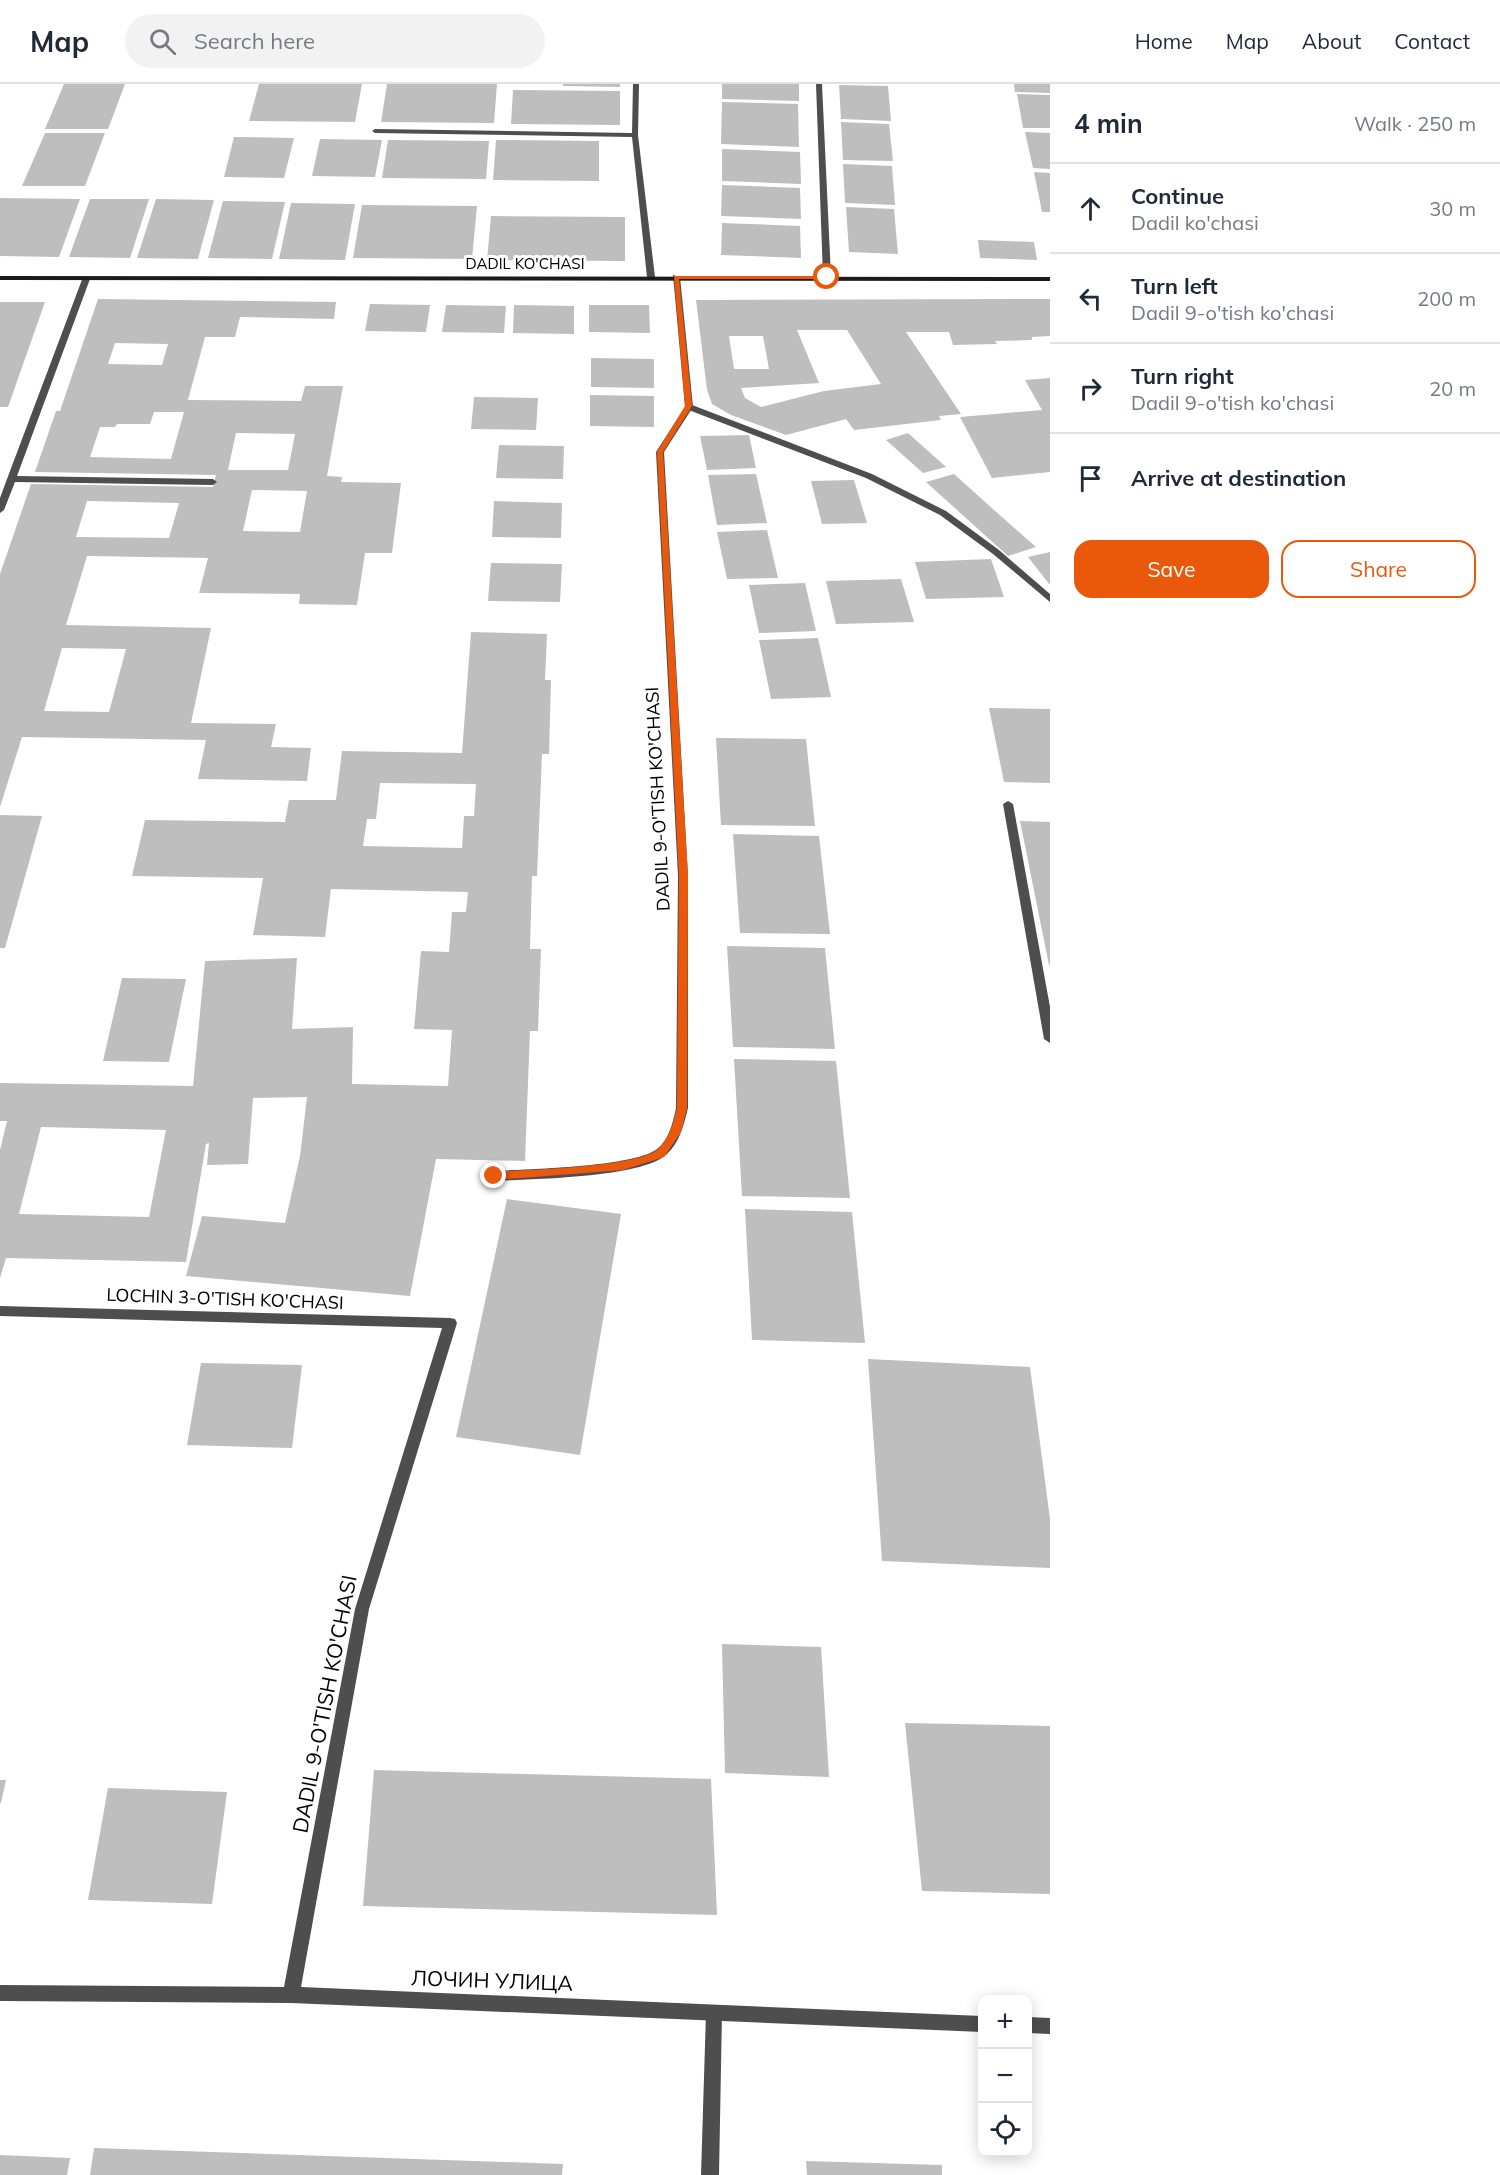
<!DOCTYPE html>
<meta charset="utf-8">
<style>
body{margin:0;font-family:Mulish,sans-serif;background:#f2f2f3;color:#1f2937}
.controls{position:absolute;right:18px;bottom:18px;display:grid;overflow:hidden;border-radius:12px;box-shadow:0 3px 15px #0003}
.controls button{width:54px;height:54px;display:grid;place-items:center;padding:0;border:0;border-bottom:2px solid #e0e1e3;background:#fff;color:#1f2937;font:30px sans-serif}
.stop{position:absolute;width:18px;height:18px;margin:-14px;border:4px solid #ea580c;border-radius:50%;background:#fff}
.stop.end{background:#ea580c;border-color:#fff;box-shadow:0 2px 6px #0008}
.list{margin:0;padding:0;list-style:none}
h2{display:flex;justify-content:space-between;align-items:center;height:78px;margin:0;padding:0 24px;font-size:26px}
h2 small{font-size:20px;font-weight:400;color:#747a83}
.list li{display:grid;grid-template-columns:39px 1fr auto;gap:18px;align-items:center;box-sizing:border-box;height:90px;padding:0 24px;border-top:2px solid #e0e1e3}
.list b{display:block;font-size:22px;white-space:nowrap}
.list p{margin:0;font-size:20px;white-space:nowrap;color:#747a83}
.list em{font-size:20px;font-style:normal;color:#747a83}
.actions{display:flex;gap:12px;padding:18px 24px}
.actions a{flex:1;padding:14px 0;border:2px solid #ea580c;border-radius:18px;text-align:center;font-size:21px;color:#ea580c}
.actions .main{background:#ea580c;color:#fff}
.icon{flex:none;width:33px;height:33px;fill:none;stroke:currentColor;stroke-width:2;stroke-linecap:round;stroke-linejoin:round}
.map{position:relative;flex:none;width:1050px;height:2091px;overflow:hidden}
header{display:flex;align-items:center;gap:36px;box-sizing:border-box;height:84px;padding:0 30px;background:#fff;border-bottom:2px solid #e0e1e3}
header strong{font-size:28px}
nav{display:flex;gap:33px;margin-inline-start:auto;font-size:21px}
.search{width:420px;height:54px;background:#f2f2f3;display:flex;align-items:center;gap:15px;box-sizing:border-box;padding:0 21px;border-radius:33px;color:#747a83;font-size:22px}
main{display:flex}
aside{flex:1;background:#fff}
.map>svg:first-child{display:block}
.building{fill:#bebebe;fill-rule:evenodd}
.lines{fill:none;stroke-linecap:round;stroke-linejoin:round}
.lane{fill:#4e4e4e;fill-rule:evenodd}
.street{fill:#4e4e4e;fill-rule:evenodd}
.secondary{fill:#1b1b1b;fill-rule:evenodd}
.route{fill:#ea580c}
.labels{text-anchor:middle;stroke-width:6;stroke-linejoin:round;paint-order:stroke}
.far-street-label{font-size:15px;fill:#000;stroke:#fff}
.street-label{font-size:18px;fill:#000;stroke:#fff}
.near-street-label{font-size:21px;fill:#000;stroke:#fff}
</style>
<header>
<strong>Map</strong>
<div class="search"><svg class="icon" aria-label="search" viewBox="0 0 24 24"><circle cx="10" cy="10" r="6"/><path d="M15 15l6 6"/></svg>Search here</div>
<nav><a>Home</a><a>Map</a><a>About</a><a>Contact</a></nav>
</header>
<main>
<div class="map">
<svg width="1050" height="2091" viewBox="0 0 1050 2091">
<rect width="100%" height="100%" fill="#fff"/>
<!-- building -->
<g class="building">
<polygon points="64,0 125,0 108,45 45,45"/>
<polygon points="259,0 362,0 355,38 249,37"/>
<polygon points="387,0 497,0 494,39 381,38"/>
<polygon points="563,0 620,0 620,3 563,2"/>
<polygon points="722,0 799,0 799,17 722,15"/>
<polygon points="1014,0 1050,0 1050,9 1015,8"/>
<polygon points="839,1 888,2 891,37 841,35"/>
<polygon points="513,6 620,7 620,41 511,40"/>
<polygon points="1017,10 1050,11 1050,44 1023,44"/>
<polygon points="722,18 798,20 799,63 721,60"/>
<polygon points="841,38 889,40 893,77 843,76"/>
<polygon points="1025,48 1050,49 1050,85 1033,84"/>
<polygon points="45,49 105,49 85,102 22,102"/>
<polygon points="234,53 294,54 284,94 224,93"/>
<polygon points="320,55 382,56 375,93 312,92"/>
<polygon points="388,56 489,57 486,95 382,94"/>
<polygon points="496,56 599,57 599,97 493,96"/>
<polygon points="722,65 800,68 801,100 722,97"/>
<polygon points="843,80 892,82 895,121 845,119"/>
<polygon points="1034,88 1050,89 1050,128 1042,128"/>
<polygon points="722,101 800,104 801,135 721,132"/>
<polygon points="0,114 80,115 59,173 0,172"/>
<polygon points="90,115 149,115 130,174 69,173"/>
<polygon points="156,115 214,116 198,175 137,174"/>
<polygon points="223,117 285,118 272,175 208,174"/>
<polygon points="291,119 355,120 345,176 279,175"/>
<polygon points="362,121 477,122 472,175 353,174"/>
<polygon points="846,123 894,125 898,170 849,168"/>
<polygon points="491,132 625,133 625,177 487,176"/>
<polygon points="722,139 800,142 801,174 721,171"/>
<polygon points="978,156 1034,158 1037,176 980,174"/>
<path d="M98 215 336 218 334 235 240 233 235 253H205L188 316 301 317 305 302H343L327 392 342 393 341 398 401 399 392 469H365L357 521 299 520 300 510 199 509 208 474 87 472 66 541 211 544 191 639 276 640 271 663 311 664 307 697 198 695 206 656 22 653 0 723V490L31 400 213 403 216 391 35 388 56 327H60ZM115 259 168 260 162 281 108 280ZM154 328H184L171 375 90 373 100 343H115L117 340H150ZM236 349 295 350 288 386H228ZM252 406 307 407 300 448 243 447ZM87 417 179 419 169 454 76 453ZM62 564 126 565 109 628 44 627Z"/>
<path d="M1050 215V252L1032 253V256L995 257 997 260 953 261 949 248H906L961 330 939 332 941 336 854 346 846 335 786 351 731 331 712 320 707 306 696 216ZM797 246H847L881 300 824 307 761 323 745 314 741 304 819 299ZM729 252H763L769 285H734Z"/>
<polygon points="0,218 45,218 8,323 0,323"/>
<polygon points="370,220 430,221 426,248 365,247"/>
<polygon points="446,221 506,222 504,249 442,248"/>
<polygon points="514,221 574,222 574,250 513,249"/>
<polygon points="589,221 649,221 650,249 589,248"/>
<polygon points="591,274 654,275 654,304 591,303"/>
<polygon points="1050,294 1050,388 992,394 960,333 1042,326 1025,296"/>
<polygon points="590,311 654,312 654,343 590,342"/>
<polygon points="474,313 538,314 536,346 471,345"/>
<polygon points="908,349 946,383 923,389 886,356"/>
<polygon points="749,351 756,384 707,386 700,352"/>
<polygon points="499,361 564,362 563,395 496,394"/>
<polygon points="756,390 767,439 717,441 708,391"/>
<polygon points="954,390 994,426 1036,463 1008,472 926,398"/>
<polygon points="854,396 867,439 822,440 811,397"/>
<polygon points="494,417 562,419 561,454 492,453"/>
<polygon points="767,446 778,494 727,495 717,448"/>
<polygon points="1050,468 1050,501 1028,473"/>
<polygon points="991,475 1004,513 926,515 915,478"/>
<polygon points="491,479 562,480 560,518 488,517"/>
<polygon points="901,495 914,538 836,540 826,497"/>
<polygon points="805,499 816,547 759,549 749,501"/>
<path d="M471 548 547 550 545 596H551L549 670H542L537 792H532L530 865H541L538 947H530L525 1077 436 1075 410 1212 186 1192 202 1132 285 1139 300 1072 307 1013 253 1014 248 1080 207 1081 209 1059 206 1060 186 1178 6 1174 0 1194V1066L7 1037H0V999L193 1002 205 877 297 874 292 945 353 943 352 1000 448 1002 452 946 414 945 421 867 449 868 452 828H466L468 808 331 805 325 853 253 851 263 794 132 792 145 736 285 738 289 716H336L342 667 462 669ZM380 699 476 700 474 732H464L462 764 363 762 367 735H376ZM41 1043 166 1046 149 1133 19 1130Z"/>
<polygon points="818,554 831,613 771,615 759,556"/>
<polygon points="989,624 1050,625 1050,699 1004,698"/>
<polygon points="716,654 806,655 815,742 721,741"/>
<polygon points="0,731 42,732 5,864 0,864"/>
<polygon points="1020,737 1050,738 1050,881 1049,881"/>
<polygon points="733,750 819,752 830,850 740,849"/>
<polygon points="727,862 825,864 835,965 733,963"/>
<polygon points="122,894 186,895 169,978 103,977"/>
<polygon points="734,975 836,977 850,1114 742,1112"/>
<polygon points="507,1115 621,1130 580,1371 456,1353"/>
<polygon points="745,1125 852,1128 865,1259 752,1256"/>
<polygon points="868,1275 1030,1283 1050,1435 1050,1484 882,1477"/>
<polygon points="201,1279 302,1281 292,1364 187,1361"/>
<polygon points="722,1560 821,1563 829,1693 725,1689"/>
<polygon points="905,1639 1050,1642 1050,1810 922,1807"/>
<polygon points="374,1686 711,1695 717,1831 363,1822"/>
<polygon points="0,1696 6,1696 1,1719 0,1719"/>
<polygon points="108,1704 227,1708 212,1820 88,1816"/>
<polygon points="94,2064 563,2080 562,2091 90,2091"/>
<polygon points="0,2071 70,2074 67,2091 0,2091"/>
<polygon points="806,2077 942,2081 942,2091 807,2091"/>
</g>
<g class="lines">
<!-- lane -->
<g class="lane">
<polygon points="686,321 692,321 872,390 946,427 999,466 1050,510 1050,518 993,470 940,431 866,394 686,325"/>
<polygon points="1008,717 1013,720 1050,923 1050,959 1044,955 1003,720"/>
<polygon points="714,1921 720,1923 722,1929 719,2091 701,2091 706,1929 708,1923"/>
</g>
<!-- street -->
<g class="street">
<polygon points="633,0 639,0 638,51 655,193 651,195 647,193 632,53 375,49 372,47 375,45 632,49"/>
<polygon points="816,0 822,0 831,193 827,195 823,193"/>
<path d="M673 191 680 193 693 323 664 368 688 792V1024C684 1040 680 1058 667 1070 643 1094 530 1095 494 1097L490 1095 488 1092 490 1089 494 1087C527 1085 634 1083 657 1065 669 1056 673 1038 676 1024L678 792 656 368 685 323Z"/>
<polygon points="83,193 90,195 17,392 213,395 217,398 213,401 15,398 4,426 0,429 0,414 7,395"/>
<polygon points="0,1222 450,1234 455,1235 457,1239 369,1525 301,1903 982,1932 982,1948 291,1919 0,1917 0,1901 284,1903 355,1525 442,1244 0,1232"/>
<polygon points="1028,1933 1050,1934 1050,1950 1028,1949"/>
</g>
<!-- secondary -->
<polygon class="secondary" points="0,192 1050,193 1050,197 0,196"/>
</g>
<!-- route -->
<path class="route" d="M674 192H827L830 193 827 195H679L692 322 663 368 688 792 687 1024 681 1048 664 1073 623 1086 494 1096 489 1092 494 1088C524 1086 641 1083 658 1065 670 1054 673 1039 677 1024L679 792 657 368 685 322Z"/>
<g class="labels">
<!-- far-street labels -->
<g class="far-street-label">
<text x="525" y="185">DADIL KO'CHASI</text>
</g>
<!-- street labels -->
<g class="street-label">
<text transform="translate(658 715) rotate(-93)" y="6">DADIL 9-O'TISH KO'CHASI</text>
<text transform="translate(225 1215) rotate(2)" y="6">LOCHIN 3-O'TISH KO'CHASI</text>
</g>
<!-- near-street labels -->
<g class="near-street-label">
<text transform="translate(325 1620) rotate(-79)" y="7">DADIL 9-O'TISH KO'CHASI</text>
<text transform="translate(492 1897) rotate(2)" y="7">ЛОЧИН УЛИЦА</text>
</g>
</g>
</svg>
<div class="controls">
<button>+</button>
<button>−</button>
<button><svg class="icon" aria-label="locate" viewBox="0 0 24 24"><circle cx="12" cy="12" r="6"/><path d="M12 2v4M12 18v4M2 12h4M18 12h4"/></svg></button>
</div>
<div class="stop" style="left:827px;top:193px"></div>
<div class="stop end" style="left:494px;top:1092px"></div>
</div>
<aside>
<h2>4 min<small>Walk · 250 m</small></h2>
<ul class="list">
<li><svg class="icon" aria-label="ahead" viewBox="0 0 24 24"><path d="M12 20V5M6 11l6-6 6 6"/></svg><div><b>Continue</b><p>Dadil ko'chasi</p></div><em>30 m</em></li>
<li><svg class="icon" aria-label="left" viewBox="0 0 24 24"><path d="M17 20v-9H6M10 6l-5 5 5 5"/></svg><div><b>Turn left</b><p>Dadil 9-o'tish ko'chasi</p></div><em>200 m</em></li>
<li><svg class="icon" aria-label="right" viewBox="0 0 24 24"><path d="M7 20v-9h11M14 6l5 5-5 5"/></svg><div><b>Turn right</b><p>Dadil 9-o'tish ko'chasi</p></div><em>20 m</em></li>
<li><svg class="icon" aria-label="arrive" viewBox="0 0 24 24"><path d="M6 21V4h12l-3 4 3 4H6"/></svg><div><b>Arrive at destination</b></div></li>
</ul>
<div class="actions"><a class="main">Save</a><a>Share</a></div>
</aside>
</main>
